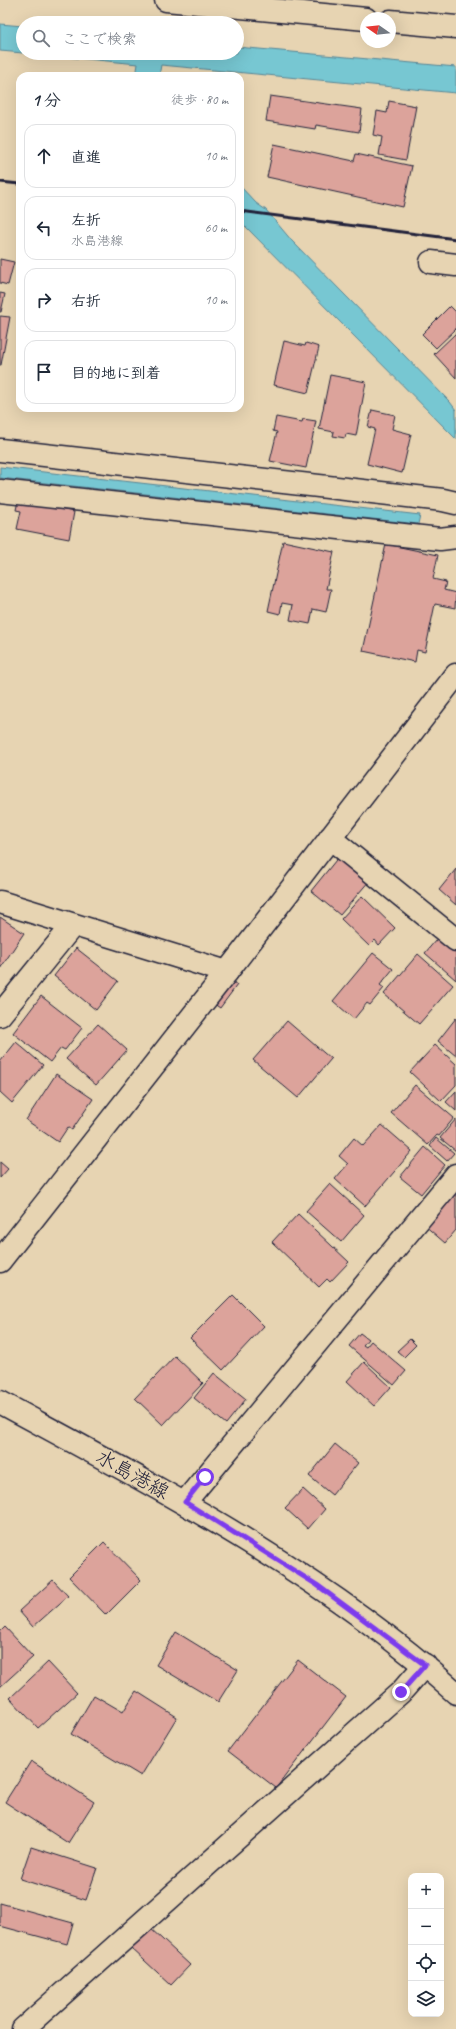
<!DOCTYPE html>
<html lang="ja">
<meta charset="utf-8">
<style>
body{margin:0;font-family:Caveat,"Klee One",sans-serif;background:#f6f6f7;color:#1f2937}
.controls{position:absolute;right:12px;bottom:12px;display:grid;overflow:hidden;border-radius:8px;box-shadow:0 4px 16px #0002}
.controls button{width:36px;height:36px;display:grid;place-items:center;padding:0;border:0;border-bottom:1px solid #e0e1e3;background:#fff;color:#1f2937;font:20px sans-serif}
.compass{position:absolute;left:360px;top:12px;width:36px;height:36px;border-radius:50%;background:#fff;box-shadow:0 4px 16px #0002;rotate:284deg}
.stop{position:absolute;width:12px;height:12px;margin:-9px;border:3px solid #7c3aed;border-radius:50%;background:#fff}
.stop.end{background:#7c3aed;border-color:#fff;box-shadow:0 1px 4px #0008}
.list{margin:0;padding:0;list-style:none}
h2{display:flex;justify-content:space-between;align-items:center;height:52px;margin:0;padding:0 16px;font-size:17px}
h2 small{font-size:13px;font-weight:400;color:#747a83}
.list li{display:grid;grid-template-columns:26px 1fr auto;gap:12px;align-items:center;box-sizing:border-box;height:64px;margin:0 8px 8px;padding:0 8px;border:1px solid #e0e1e3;border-radius:12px}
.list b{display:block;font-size:15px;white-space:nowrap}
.list p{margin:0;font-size:13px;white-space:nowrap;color:#747a83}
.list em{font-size:13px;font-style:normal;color:#747a83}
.icon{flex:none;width:22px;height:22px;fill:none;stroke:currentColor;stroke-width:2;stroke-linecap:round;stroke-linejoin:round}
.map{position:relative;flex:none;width:456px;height:2029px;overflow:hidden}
.search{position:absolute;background:#fff;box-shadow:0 4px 16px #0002;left:16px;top:16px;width:228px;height:44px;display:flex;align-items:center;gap:10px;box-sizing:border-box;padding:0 14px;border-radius:22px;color:#747a83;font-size:15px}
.panel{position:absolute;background:#fff;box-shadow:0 4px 16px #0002;left:16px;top:72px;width:228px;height:340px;border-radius:12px}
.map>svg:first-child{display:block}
.water{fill:#77c7d2;stroke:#558596}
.building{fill:#dca39b;stroke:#22223b}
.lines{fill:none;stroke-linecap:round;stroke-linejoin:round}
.minor-casing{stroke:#22223b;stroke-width:25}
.secondary-casing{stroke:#22223b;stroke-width:25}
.minor{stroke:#e7d4b2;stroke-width:22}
.secondary{stroke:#e7d4b2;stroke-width:22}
.rail{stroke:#22223b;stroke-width:3}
.route{stroke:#7c3aed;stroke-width:5}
.labels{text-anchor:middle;stroke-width:3;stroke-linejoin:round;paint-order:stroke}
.street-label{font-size:20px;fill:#22223b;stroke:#e7d4b2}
</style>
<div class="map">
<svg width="456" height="2029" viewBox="0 0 456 2029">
<rect width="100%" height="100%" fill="#e7d4b2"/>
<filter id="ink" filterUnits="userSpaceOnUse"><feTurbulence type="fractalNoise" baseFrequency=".025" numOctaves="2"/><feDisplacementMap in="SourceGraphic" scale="8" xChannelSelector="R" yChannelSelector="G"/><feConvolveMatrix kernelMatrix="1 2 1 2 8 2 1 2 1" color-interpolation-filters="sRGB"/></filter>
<g filter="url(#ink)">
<!-- water -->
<g class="water">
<polygon points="0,24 23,26 23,53 0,51"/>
<polygon points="237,47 456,67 456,93 161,65 159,76 136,76 138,64 24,53 237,53"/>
<polygon points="240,186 256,203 266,210 292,241 450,402 456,410 456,439 240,221"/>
<polygon points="0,467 420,515 418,524 0,478"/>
</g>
<!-- building -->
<g class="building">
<polygon points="270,96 362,109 359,132 316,125 315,129 266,121"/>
<polygon points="389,101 416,106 406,160 379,155 382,137 373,135 377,111 387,113"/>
<polygon points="274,144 354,161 356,154 412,166 403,207 267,177"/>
<polygon points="0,259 14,262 8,285 0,283"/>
<polygon points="20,272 20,286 18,286"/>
<polygon points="0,293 5,294 1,312 0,312"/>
<polygon points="450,306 456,312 456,329 436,348 422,334"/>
<polygon points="0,316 10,317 1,365 0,365"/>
<polygon points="456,333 456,378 434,354"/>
<polygon points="284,341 305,346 306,343 319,347 308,393 274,385"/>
<polygon points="330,375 366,382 356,436 346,434 345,438 333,436 334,432 319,429"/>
<polygon points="372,410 395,415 392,429 411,434 402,473 367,464 375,429 368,427"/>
<polygon points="276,417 302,422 303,419 316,421 306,468 270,461 277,432 273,431"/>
<polygon points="18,501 74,512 69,539 17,529 21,511 16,510"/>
<polygon points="283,541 334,552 326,589 331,589 326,612 313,609 310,624 290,620 293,605 282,603 280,614 268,611"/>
<polygon points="386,544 438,555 433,579 446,582 444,590 456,593 455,608 435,604 425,652 417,650 415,662 363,651"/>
<polygon points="340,855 370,880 340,915 311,891"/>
<polygon points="456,869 456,905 439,890"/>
<polygon points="362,896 395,928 379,945 375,940 369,946 341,919"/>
<polygon points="0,917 24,933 0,969"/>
<polygon points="441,934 456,947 456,980 425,953"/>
<polygon points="76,948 118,981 96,1010 54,976"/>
<polygon points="373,953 393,969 380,985 384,988 370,1005 367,1003 354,1019 333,1001"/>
<polygon points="418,954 453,985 419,1024 384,994"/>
<polygon points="227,978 237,985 220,1008 210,1001"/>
<polygon points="41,996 82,1028 65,1050 61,1048 50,1062 13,1033"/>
<polygon points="456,1018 456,1056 438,1041"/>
<polygon points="287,1021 331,1059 298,1098 253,1060"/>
<polygon points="98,1024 127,1050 96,1085 66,1059"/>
<polygon points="16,1042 43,1065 12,1103 0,1092 0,1062"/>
<polygon points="435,1045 456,1064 456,1085 441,1101 410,1072"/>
<polygon points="56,1074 93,1099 72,1130 68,1127 58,1142 26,1120"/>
<polygon points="415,1085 454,1118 439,1136 437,1135 428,1145 391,1113"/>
<polygon points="456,1091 456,1111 446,1102"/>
<polygon points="456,1119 456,1151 440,1138"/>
<polygon points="382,1125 412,1151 365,1206 335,1179 348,1164 339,1156 354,1138 363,1146"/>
<polygon points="436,1138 454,1153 447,1161 430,1146"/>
<polygon points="425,1147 445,1165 421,1194 400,1177"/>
<polygon points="0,1162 8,1169 0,1178"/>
<polygon points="330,1184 364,1215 341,1242 306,1211"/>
<polygon points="456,1187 456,1230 445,1243 423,1224"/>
<polygon points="298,1214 349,1262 330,1282 327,1279 319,1287 272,1242"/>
<polygon points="233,1295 264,1326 223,1370 190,1338"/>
<polygon points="360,1333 368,1339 363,1345 366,1347 371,1341 406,1371 394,1385 349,1346"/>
<polygon points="410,1339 416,1345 404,1357 397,1351"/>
<polygon points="175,1356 203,1383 163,1425 135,1398"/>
<polygon points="364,1362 391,1387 374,1406 347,1381"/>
<polygon points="214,1373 246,1399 226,1424 194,1398"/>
<polygon points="335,1444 358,1463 332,1495 309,1476"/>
<polygon points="303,1489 325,1509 308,1529 285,1508"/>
<polygon points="104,1542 141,1580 106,1615 69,1577"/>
<polygon points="53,1580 68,1596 33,1627 19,1611"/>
<polygon points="5,1627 33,1657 0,1687 0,1632"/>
<polygon points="176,1632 238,1670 218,1702 156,1665"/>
<polygon points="298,1660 346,1697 276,1788 228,1751"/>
<polygon points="48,1662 77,1693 38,1728 10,1698"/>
<polygon points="136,1691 177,1717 141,1776 71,1734 94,1695 123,1712"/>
<polygon points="31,1761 94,1802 68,1843 5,1802"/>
<polygon points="31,1847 97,1868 86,1900 20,1879"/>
<polygon points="0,1903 73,1923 67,1944 0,1926"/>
<polygon points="150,1928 190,1965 171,1985 131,1948"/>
</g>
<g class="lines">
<!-- minor casing -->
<g class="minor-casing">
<g id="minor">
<polyline points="431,262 456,265"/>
<polyline points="0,450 443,500 456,503"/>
<polyline points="0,491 440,539 456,537"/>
<polyline points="330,838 456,940"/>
<polyline points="0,902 227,972"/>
<polyline points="0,1015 73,925"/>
<polyline points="0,1261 227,972 456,675"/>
<polyline points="185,1502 456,1175"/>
<polyline points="23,2029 401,1692 425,1665"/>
</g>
</g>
<!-- secondary casing -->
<g class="secondary-casing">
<g id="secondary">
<polyline points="166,0 366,19"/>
<polyline points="390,21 456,27"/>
<path d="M0 1402C158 1488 321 1572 456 1693"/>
</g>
</g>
<!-- minor -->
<use href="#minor" class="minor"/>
<!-- secondary -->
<use href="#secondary" class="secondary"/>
<!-- rail -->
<g class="rail">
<polyline points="0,182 20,184"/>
<polyline points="240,211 456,239"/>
</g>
</g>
</g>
<g class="lines" filter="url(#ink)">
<!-- route -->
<polyline class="route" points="205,1477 185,1502 317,1585 425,1665 401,1692"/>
</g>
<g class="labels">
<!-- street labels -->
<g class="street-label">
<text transform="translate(133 1474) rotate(29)" y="7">水島港線</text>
</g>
</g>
</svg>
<div class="controls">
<button>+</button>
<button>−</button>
<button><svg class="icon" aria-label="locate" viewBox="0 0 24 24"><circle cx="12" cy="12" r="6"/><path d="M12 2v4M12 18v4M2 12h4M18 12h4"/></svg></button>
<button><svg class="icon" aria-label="layers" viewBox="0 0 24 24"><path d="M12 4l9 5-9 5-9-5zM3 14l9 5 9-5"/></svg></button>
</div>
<svg class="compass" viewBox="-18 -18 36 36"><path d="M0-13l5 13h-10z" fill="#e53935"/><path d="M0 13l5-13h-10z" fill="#747a83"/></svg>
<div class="stop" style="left:205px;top:1477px"></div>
<div class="stop end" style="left:401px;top:1692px"></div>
<div class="search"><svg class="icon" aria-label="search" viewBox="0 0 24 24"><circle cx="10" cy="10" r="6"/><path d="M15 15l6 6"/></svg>ここで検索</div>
<section class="panel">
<h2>1 分<small>徒歩 · 80 m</small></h2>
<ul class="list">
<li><svg class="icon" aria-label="ahead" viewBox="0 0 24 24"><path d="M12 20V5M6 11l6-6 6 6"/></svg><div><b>直進</b></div><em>10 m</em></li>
<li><svg class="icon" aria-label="left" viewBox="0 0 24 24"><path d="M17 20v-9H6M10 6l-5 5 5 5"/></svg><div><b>左折</b><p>水島港線</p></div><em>60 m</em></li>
<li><svg class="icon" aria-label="right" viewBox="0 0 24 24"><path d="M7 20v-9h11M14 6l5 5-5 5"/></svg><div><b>右折</b></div><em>10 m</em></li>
<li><svg class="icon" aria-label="arrive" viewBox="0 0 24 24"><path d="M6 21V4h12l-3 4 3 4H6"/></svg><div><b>目的地に到着</b></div></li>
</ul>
</section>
</div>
